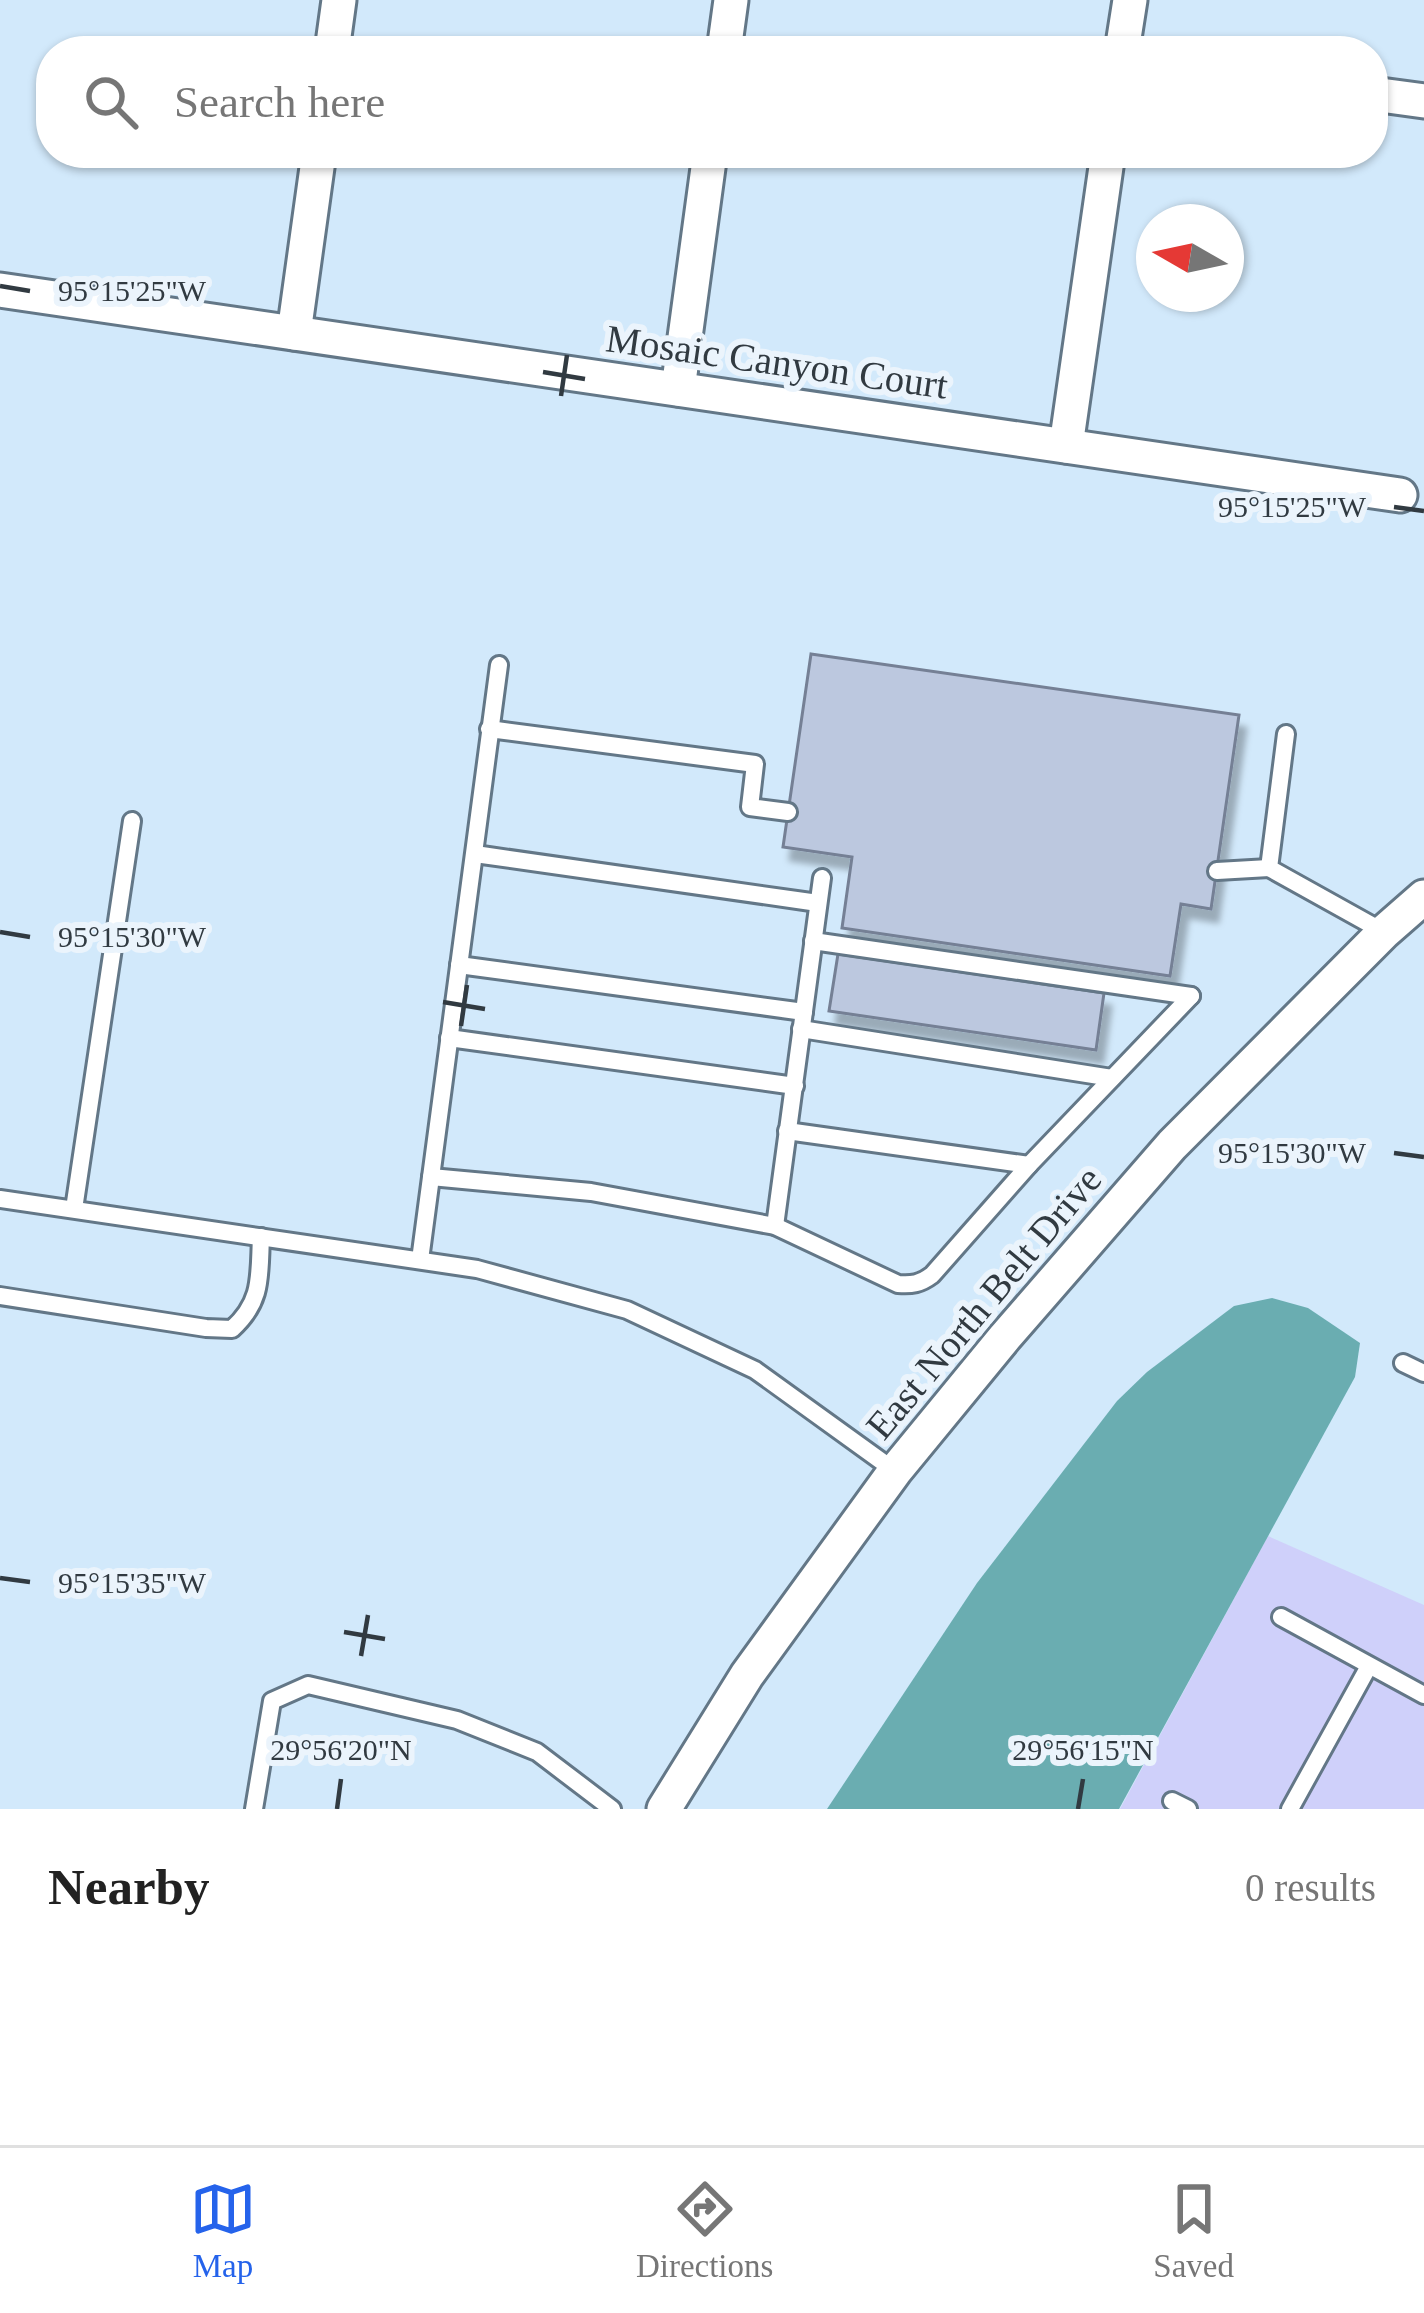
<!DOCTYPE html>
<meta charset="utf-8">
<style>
body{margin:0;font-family:"Times New Roman",serif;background:#f6f6f6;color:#222}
.compass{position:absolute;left:1136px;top:204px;width:108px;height:108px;border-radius:50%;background:#fff;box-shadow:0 3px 9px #0004;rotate:279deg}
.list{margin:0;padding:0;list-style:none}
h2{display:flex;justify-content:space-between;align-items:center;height:156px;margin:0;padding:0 48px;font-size:51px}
h2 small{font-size:39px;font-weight:400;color:#767676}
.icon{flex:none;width:66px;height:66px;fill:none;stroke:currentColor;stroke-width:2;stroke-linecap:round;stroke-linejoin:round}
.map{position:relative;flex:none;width:1424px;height:1809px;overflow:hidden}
.search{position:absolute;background:#fff;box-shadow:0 3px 9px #0004;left:36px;right:36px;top:36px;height:132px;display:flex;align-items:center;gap:30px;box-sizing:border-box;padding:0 42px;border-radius:48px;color:#767676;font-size:45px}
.sheet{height:336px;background:#fff}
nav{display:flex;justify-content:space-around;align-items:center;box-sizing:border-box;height:168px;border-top:3px solid #e0e0e0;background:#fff;font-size:33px;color:#767676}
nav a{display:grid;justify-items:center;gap:6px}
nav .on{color:#2563eb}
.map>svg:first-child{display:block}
.green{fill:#cfd0fa}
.water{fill:#6aadb1}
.building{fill:#bcc8df;stroke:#758095;stroke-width:3;filter:url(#shadow)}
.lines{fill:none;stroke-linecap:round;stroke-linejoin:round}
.lane-casing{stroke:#637787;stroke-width:22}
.street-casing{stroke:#637787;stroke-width:39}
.lane{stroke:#fff;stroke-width:16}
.street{stroke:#fff;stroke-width:33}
.ticks{fill:none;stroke:#313a41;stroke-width:4.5}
.labels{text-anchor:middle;stroke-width:12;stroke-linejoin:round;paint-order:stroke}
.street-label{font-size:39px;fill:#313a41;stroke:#ebf4fc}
.ticks-label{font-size:30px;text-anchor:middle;fill:#313a41;stroke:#ebf4fc;stroke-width:12;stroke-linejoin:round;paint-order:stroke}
</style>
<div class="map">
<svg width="1424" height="1809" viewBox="0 0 1424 1809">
<defs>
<filter id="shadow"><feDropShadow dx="7" dy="13" stdDeviation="3" flood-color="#0004"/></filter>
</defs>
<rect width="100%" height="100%" fill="#d2e9fb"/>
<!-- green -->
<polygon class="green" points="1268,1536 1424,1605 1424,1809 1120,1809"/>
<!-- water -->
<polygon class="water" points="1272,1298 1308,1308 1360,1343 1355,1377 1119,1809 827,1809 977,1583 1117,1401 1147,1372 1234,1306"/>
<!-- building -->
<g class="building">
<polygon points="811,654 1239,715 1211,909 1181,904 1170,976 842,928 852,857 783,847"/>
<polygon points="838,954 1104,993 1096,1050 829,1011"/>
</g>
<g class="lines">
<!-- lane casing -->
<g class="lane-casing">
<g id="lane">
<polyline points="489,729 755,764 750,807 788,812"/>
<polyline points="1286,734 1269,868 1384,932"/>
<polyline points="475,854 818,903"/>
<polyline points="1217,871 1269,868"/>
<polyline points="813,941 1191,996"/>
<polyline points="459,965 804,1012"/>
<polyline points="801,1029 1112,1078"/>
<polyline points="449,1038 795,1086"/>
<polyline points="787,1131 1029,1165"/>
<path d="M431 1177 591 1192 775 1226 898 1284C912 1285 920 1284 932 1275L1029 1165 1191 996"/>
<polyline points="0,1199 477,1269 627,1310 755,1370 895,1471"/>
<polyline points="74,1209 132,821"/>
<polyline points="775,1226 822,878"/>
<polyline points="420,1260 499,665"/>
<path d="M0 1296 206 1328 232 1329C263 1301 259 1276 261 1237"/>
<polyline points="1403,1363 1424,1373"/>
<polyline points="1281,1617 1424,1695"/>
<polyline points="1172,1801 1188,1809"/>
<polyline points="254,1809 272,1701 308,1685 457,1720 537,1752 612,1809"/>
<polyline points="1290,1809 1369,1666"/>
</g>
</g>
<!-- street casing -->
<g class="street-casing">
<g id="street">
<polyline points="332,51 339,0"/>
<polyline points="724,51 731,0"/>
<polyline points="1122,51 1130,0"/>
<polyline points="1373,94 1424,101"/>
<polyline points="0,290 1400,495"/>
<polyline points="294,333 319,153"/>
<polyline points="678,389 710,153"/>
<polyline points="1066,446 1108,153"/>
<polyline points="664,1809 747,1675 895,1471 1005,1337 1172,1145 1384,932 1424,897"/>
</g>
</g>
<!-- lane -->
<use href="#lane" class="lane"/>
<!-- street -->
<use href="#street" class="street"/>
</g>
<!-- ticks -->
<path class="ticks" d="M0 286 30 291M543 372 585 379M561 396 567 355M1394 507 1424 511M0 932 30 937M443 1002 485 1009M461 1026 467 985M1394 1153 1424 1157M0 1578 30 1582M344 1632 385 1639M361 1656 368 1615M337 1809 341 1779M1078 1809 1083 1779"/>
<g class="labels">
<!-- street labels -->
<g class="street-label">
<text transform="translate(777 361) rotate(8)" y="14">Mosaic Canyon Court</text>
<text transform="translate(983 1302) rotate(-50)" y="14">East North Belt Drive</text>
</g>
</g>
<g class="ticks-label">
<text x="132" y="301">95°15'25"W</text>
<text x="1292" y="517">95°15'25"W</text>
<text x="132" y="947">95°15'30"W</text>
<text x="1292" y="1163">95°15'30"W</text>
<text x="132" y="1593">95°15'35"W</text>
<text x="341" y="1760">29°56'20"N</text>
<text x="1083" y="1760">29°56'15"N</text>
</g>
</svg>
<svg class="compass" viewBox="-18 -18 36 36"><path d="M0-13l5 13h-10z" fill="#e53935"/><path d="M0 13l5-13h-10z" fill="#767676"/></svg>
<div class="search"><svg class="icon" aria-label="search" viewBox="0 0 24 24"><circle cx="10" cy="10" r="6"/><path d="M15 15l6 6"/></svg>Search here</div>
</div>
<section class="sheet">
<h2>Nearby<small>0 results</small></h2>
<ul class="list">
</ul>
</section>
<nav>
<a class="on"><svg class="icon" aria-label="map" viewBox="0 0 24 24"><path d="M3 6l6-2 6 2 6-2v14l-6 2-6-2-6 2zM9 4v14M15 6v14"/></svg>Map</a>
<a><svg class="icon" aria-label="directions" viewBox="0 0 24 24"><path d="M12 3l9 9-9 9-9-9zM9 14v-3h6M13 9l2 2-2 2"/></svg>Directions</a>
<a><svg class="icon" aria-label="saved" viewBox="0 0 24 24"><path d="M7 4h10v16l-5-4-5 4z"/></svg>Saved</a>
</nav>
